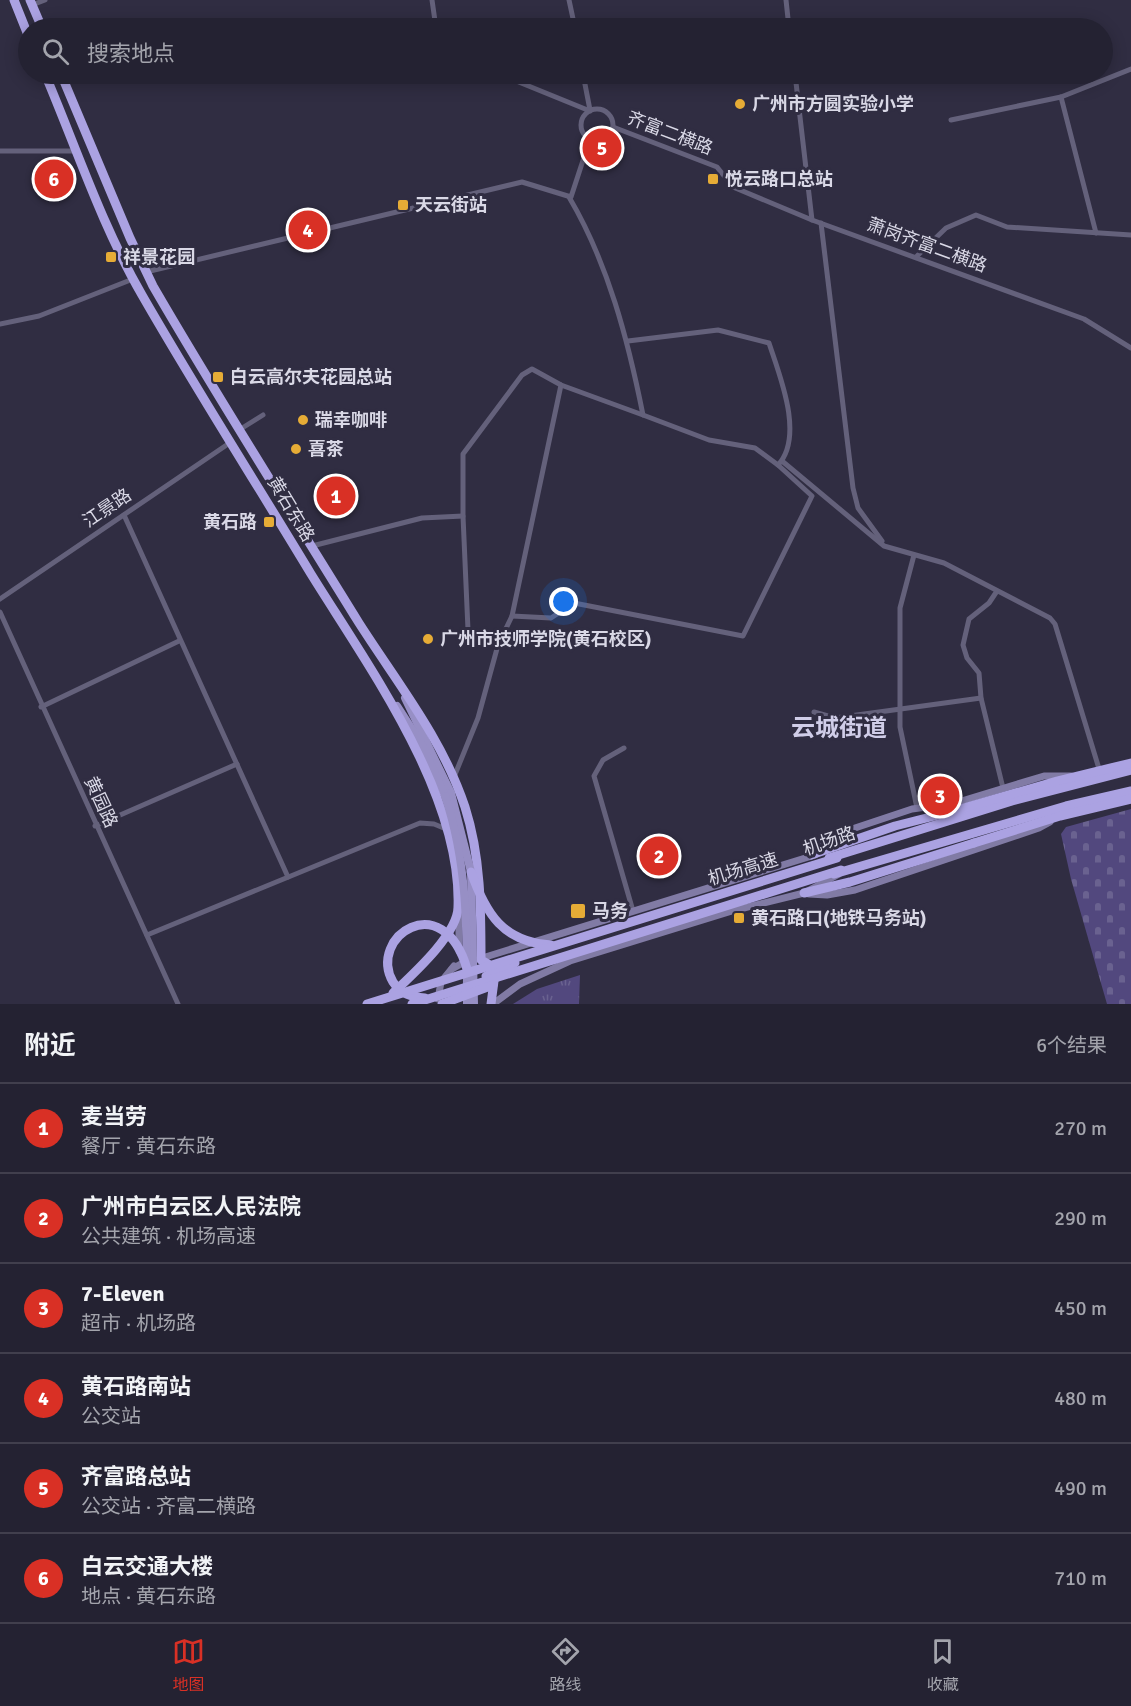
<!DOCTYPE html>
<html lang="zh">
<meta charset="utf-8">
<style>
body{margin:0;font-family:Signika,"Noto Sans SC",sans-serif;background:#302f3e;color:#f1f3f6}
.you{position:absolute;left:564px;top:602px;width:21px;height:21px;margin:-15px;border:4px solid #fff;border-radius:50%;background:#1a73e8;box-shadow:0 0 0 9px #1a73e833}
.badge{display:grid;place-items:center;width:39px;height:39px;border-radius:50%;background:#d93025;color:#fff;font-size:20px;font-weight:700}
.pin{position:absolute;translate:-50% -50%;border:3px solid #fff;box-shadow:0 2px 6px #0006}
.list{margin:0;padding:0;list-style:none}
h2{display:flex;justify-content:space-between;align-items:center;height:78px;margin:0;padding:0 24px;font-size:26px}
h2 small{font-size:20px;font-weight:400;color:#a3a4ac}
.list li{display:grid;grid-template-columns:39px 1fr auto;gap:18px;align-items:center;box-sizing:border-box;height:90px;padding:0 24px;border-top:2px solid #413f4d}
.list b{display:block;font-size:22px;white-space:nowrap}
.list p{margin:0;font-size:20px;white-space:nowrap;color:#a3a4ac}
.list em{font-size:20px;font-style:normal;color:#a3a4ac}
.icon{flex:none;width:33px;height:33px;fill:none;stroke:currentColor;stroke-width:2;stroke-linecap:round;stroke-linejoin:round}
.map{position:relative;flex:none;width:1131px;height:1004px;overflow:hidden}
.search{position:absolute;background:#242232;box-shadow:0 3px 15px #0003;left:18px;right:18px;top:18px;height:66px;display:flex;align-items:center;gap:15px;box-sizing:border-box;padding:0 21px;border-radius:33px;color:#a3a4ac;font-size:22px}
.sheet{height:618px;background:#242232}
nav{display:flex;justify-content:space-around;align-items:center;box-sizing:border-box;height:84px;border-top:2px solid #413f4d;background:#242232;font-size:16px;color:#a3a4ac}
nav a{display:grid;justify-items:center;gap:3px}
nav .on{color:#d93025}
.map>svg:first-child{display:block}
.cemetery{fill:url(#cemetery-stones)}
.park{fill:url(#park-tufts)}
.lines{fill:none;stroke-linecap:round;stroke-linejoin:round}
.street{stroke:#64617b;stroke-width:5}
.secondary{stroke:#817ba5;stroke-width:7}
.primary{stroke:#978fc5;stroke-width:8}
.highway{stroke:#aba2e2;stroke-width:9}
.primary-bridge{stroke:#978fc5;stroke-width:8}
.highway-bridge{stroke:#aba2e2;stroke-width:9}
.poi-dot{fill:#e6ac36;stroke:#302d42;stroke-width:2}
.labels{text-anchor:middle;stroke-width:6;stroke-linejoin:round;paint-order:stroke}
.poi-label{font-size:18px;font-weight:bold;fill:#d9d8e6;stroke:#302d42;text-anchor:start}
.street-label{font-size:18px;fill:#d9d8e6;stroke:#302d42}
.district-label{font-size:24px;font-weight:bold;fill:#d0cde8;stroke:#302d42}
</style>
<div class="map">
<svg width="1131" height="1004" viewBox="0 0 1131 1004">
<defs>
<pattern id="cemetery-stones" width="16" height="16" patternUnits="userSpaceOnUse" patternTransform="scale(1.5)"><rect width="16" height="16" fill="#52487e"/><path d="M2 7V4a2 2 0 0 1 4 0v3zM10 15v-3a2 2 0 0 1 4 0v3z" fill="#6a6290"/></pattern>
<pattern id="park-tufts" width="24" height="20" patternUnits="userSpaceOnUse" patternTransform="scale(1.5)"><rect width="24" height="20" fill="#52487e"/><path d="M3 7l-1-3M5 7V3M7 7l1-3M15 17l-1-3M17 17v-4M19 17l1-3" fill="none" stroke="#6a6290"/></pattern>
</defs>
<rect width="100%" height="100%" fill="#302d42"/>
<!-- cemetery -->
<polygon class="cemetery" points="1131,809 1131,1004 1107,1004 1071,879 1061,834 1066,827"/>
<!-- park -->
<polygon class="park" points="580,975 579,1004 513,1004 537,989"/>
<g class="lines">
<!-- street -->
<g class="street">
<polyline points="432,0 436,28"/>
<polyline points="569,0 575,28"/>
<polyline points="786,0 789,28"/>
<polyline points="32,5 45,0"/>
<polyline points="499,74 590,111"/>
<polyline points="583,74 590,110"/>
<polyline points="795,74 812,220"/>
<polyline points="1061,97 1096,233"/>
<circle cx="597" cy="125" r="16"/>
<polyline points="951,120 1061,97 1131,69"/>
<polyline points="613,127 717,167 733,187 812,220 1084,319 1131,348"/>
<polyline points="0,151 76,151"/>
<path d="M569 197C608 263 628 340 643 415L709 440 755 448 778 465"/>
<polyline points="821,223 853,488 858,508 882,541"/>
<polyline points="917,256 946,228 976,215 1007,227 1131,235"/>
<polyline points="146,272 522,182 571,197 590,139"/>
<polyline points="0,324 39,316 133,279"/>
<polyline points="239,430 263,415"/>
<polyline points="782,461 884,546 944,563 1050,618 1055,624 1100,772"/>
<polyline points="124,515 288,877"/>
<polyline points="312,546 422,518 463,516"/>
<polyline points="914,555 900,608 900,727 917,808"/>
<polyline points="997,591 989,603 969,619 963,645 967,658 979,673 981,698 1003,788"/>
<polyline points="0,599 231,442"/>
<polyline points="0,612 178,1004"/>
<path d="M512 616 551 618 574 603 743 636 812 496 778 465C805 436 779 374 769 343L718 330 628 341"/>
<polyline points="498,645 468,630 463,516 463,454 522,375 532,369 561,385 643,415"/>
<polyline points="41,707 179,641"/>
<polyline points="814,712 835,718 981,698"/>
<polyline points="624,748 603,760 594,776 633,911"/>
<polyline points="454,777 478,718 498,645 512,616 561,385"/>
<polyline points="95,826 237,764"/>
<polyline points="147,935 420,823 434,824 446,829"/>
</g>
<!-- secondary -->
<g class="secondary">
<polyline points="815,851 843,832 912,809 955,803 1044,776 1071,776"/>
<polyline points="809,894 827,895 855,890 1039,828 1050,822"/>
<polyline points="459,914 459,951"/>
<polyline points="479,959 815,855"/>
<polyline points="452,969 468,960"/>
<polyline points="438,999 441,982 454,966"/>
<polyline points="493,1004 520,984 570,961 732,911 804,893 839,874"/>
</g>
<!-- primary -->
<g class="primary">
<polyline points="405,698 451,793"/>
<polyline points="397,706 421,743 445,796"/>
</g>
<!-- highway -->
<g class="highway">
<polyline points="14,0 28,35"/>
<polyline points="30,0 42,28"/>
<path d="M45 74C76 147 102 226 142 295 196 389 255 481 311 574 368 666 462 794 458 907 458 934 412 975 393 993"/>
<path d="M61 74 130 238 153 286C219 400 290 511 359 623 398 684 442 738 465 807 481 857 481 908 481 960L488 964 494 981 491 1004"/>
<polyline points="811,855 895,826 950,812"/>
<polyline points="829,858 1012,801 1131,770"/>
<polyline points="834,874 1066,806 1131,791"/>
<polyline points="804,893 850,882 974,843"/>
</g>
<!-- primary-bridge -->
<g class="primary-bridge">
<polyline points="451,793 471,872 474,1004"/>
<path d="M445 796C468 864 467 933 467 1004"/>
</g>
<!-- highway-bridge -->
<g class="highway-bridge">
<polyline points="950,812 1057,781 1131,763"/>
<polyline points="974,843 1060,816 1131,799"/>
<path d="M471 872C486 914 503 942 551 945"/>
<polyline points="486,976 515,963"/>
<path d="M425 998C411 997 401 994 393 982 367 937 443 886 467 969"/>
<polyline points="367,1004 837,858"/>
<polyline points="412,1004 841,870"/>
<polyline points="442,1004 493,985"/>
</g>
</g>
<!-- markers -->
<g class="poi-dot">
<circle cx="740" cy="104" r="6"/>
<rect x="707" y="173" width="12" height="12" rx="3"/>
<rect x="397" y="199" width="12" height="12" rx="3"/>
<rect x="105" y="251" width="12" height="12" rx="3"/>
<rect x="212" y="371" width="12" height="12" rx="3"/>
<circle cx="303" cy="420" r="6"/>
<circle cx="296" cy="449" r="6"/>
<rect x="263" y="516" width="12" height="12" rx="3"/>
<circle cx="428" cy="639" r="6"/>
<rect x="570" y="903" width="16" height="16" rx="3"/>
<rect x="733" y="912" width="12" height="12" rx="3"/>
</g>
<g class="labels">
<!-- poi labels -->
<g class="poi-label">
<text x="752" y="110">广州市方圆实验小学</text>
<text x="725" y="185">悦云路口总站</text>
<text x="415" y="211">天云街站</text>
<text x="123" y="263">祥景花园</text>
<text x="230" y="383">白云高尔夫花园总站</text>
<text x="315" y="426">瑞幸咖啡</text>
<text x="308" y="455">喜茶</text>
<text x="257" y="528" text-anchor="end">黄石路</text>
<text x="440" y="645">广州市技师学院(黄石校区)</text>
<text x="592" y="917">马务</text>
<text x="751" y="924">黄石路口(地铁马务站)</text>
</g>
<!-- street labels -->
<g class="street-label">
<text transform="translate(670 133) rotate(21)" y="6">齐富二横路</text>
<text transform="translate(927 245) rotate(20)" y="6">萧岗齐富二横路</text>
<text transform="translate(107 508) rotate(-34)" y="6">江景路</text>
<text transform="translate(291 509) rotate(59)" y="6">黄石东路</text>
<text transform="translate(101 802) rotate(65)" y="6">黄园路</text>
<text transform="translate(829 841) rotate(-19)" y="6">机场路</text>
<text transform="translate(743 869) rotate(-17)" y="6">机场高速</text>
</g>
<!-- district labels -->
<g class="district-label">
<text x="839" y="736">云城街道</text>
</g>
</g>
</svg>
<div class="you"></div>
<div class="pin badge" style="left:336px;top:496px">1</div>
<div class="pin badge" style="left:659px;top:856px">2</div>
<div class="pin badge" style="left:940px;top:796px">3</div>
<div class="pin badge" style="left:308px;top:230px">4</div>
<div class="pin badge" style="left:602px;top:148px">5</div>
<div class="pin badge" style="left:54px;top:179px">6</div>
<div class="search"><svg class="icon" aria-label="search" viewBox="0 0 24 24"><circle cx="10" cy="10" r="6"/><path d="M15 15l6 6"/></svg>搜索地点</div>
</div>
<section class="sheet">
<h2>附近<small>6个结果</small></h2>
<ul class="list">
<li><span class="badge">1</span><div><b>麦当劳</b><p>餐厅 · 黄石东路</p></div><em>270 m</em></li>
<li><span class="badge">2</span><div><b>广州市白云区人民法院</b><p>公共建筑 · 机场高速</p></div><em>290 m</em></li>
<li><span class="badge">3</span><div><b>7-Eleven</b><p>超市 · 机场路</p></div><em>450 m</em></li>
<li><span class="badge">4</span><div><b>黄石路南站</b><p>公交站</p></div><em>480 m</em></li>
<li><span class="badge">5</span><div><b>齐富路总站</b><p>公交站 · 齐富二横路</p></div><em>490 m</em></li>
<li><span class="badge">6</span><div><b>白云交通大楼</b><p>地点 · 黄石东路</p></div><em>710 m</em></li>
</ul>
</section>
<nav>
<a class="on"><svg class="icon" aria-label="map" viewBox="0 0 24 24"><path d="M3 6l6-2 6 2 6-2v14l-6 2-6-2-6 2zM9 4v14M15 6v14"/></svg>地图</a>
<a><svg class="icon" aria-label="directions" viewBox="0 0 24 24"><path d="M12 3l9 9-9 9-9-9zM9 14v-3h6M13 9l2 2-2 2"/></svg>路线</a>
<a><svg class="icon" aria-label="saved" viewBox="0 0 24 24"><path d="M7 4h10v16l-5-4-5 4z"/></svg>收藏</a>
</nav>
